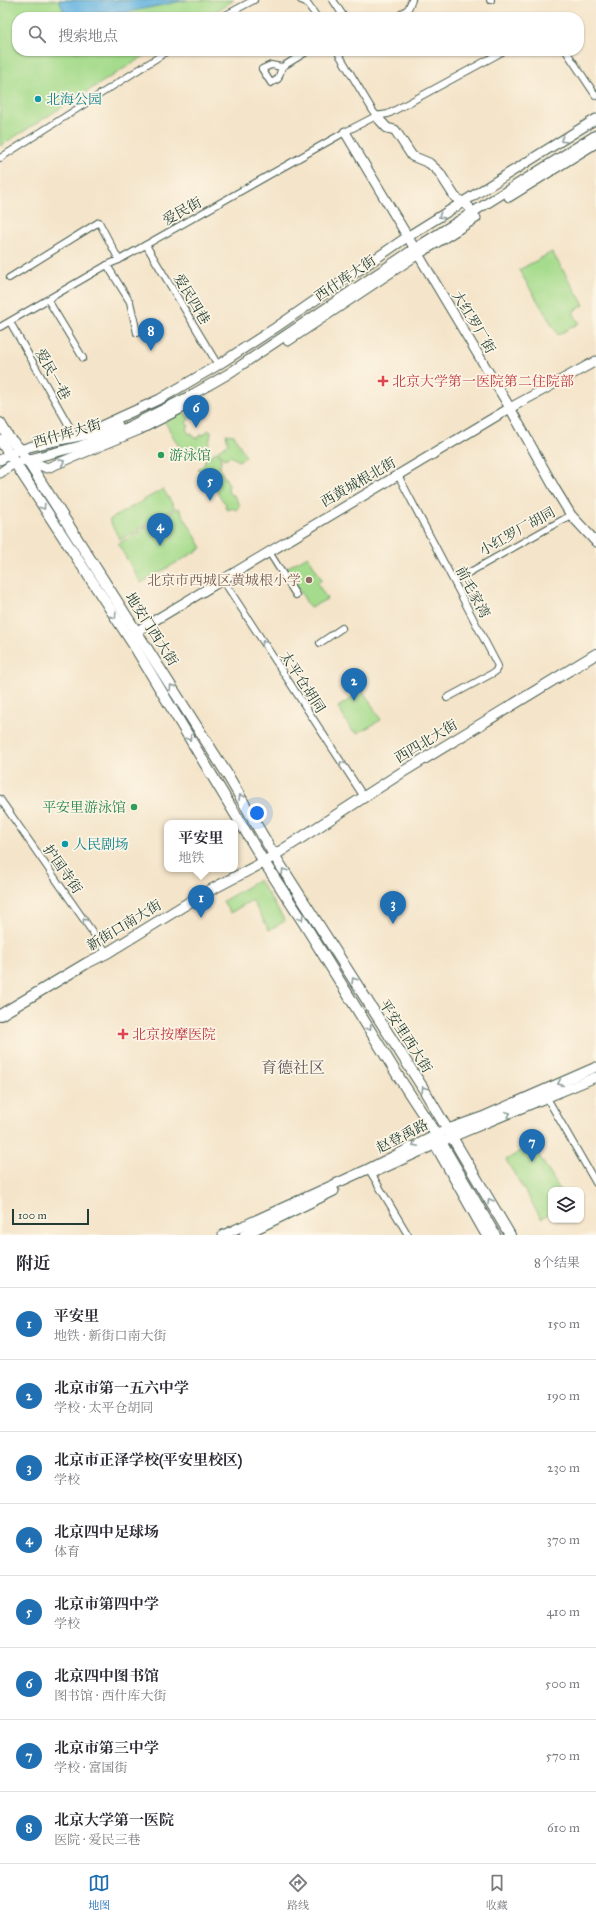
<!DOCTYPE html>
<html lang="zh">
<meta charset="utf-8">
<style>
body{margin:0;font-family:"IM FELL Great Primer","Noto Serif SC",serif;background:#f2f2f3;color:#2b2b33}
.controls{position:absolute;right:12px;bottom:12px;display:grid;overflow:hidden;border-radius:8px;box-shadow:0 1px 3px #0004}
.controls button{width:36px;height:36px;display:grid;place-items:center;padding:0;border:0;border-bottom:1px solid #e1e1e2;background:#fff;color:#2b2b33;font:20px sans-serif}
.scale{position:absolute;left:12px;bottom:10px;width:77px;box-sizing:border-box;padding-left:4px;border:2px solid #1f3d34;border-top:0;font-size:11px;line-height:14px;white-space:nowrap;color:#1f3d34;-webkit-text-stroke:3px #fcf5e5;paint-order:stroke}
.you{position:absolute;left:257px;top:813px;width:14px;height:14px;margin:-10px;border:3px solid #fff;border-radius:50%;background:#1a73e8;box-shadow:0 0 0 6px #1a73e833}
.badge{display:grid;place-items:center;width:26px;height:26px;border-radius:50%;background:#1f6fb2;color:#fff;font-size:13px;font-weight:700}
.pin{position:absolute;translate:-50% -33px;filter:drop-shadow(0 1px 2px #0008)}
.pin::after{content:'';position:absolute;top:21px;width:14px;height:12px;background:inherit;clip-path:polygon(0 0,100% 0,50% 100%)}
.popup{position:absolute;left:164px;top:820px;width:74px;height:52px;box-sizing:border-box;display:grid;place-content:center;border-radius:8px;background:#fff;filter:drop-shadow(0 1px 3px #0005);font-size:13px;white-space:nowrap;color:#7c7c81}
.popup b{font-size:15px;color:#2b2b33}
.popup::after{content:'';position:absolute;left:50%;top:100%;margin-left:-8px;border:8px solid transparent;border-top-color:#fff}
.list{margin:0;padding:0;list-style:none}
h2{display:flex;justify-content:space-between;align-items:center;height:52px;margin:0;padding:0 16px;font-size:17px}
h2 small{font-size:13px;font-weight:400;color:#7c7c81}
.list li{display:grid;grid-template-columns:26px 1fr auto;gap:12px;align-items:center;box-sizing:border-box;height:72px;padding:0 16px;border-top:1px solid #e1e1e2}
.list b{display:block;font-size:15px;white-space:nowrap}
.list p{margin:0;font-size:13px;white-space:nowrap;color:#7c7c81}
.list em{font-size:13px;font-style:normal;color:#7c7c81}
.icon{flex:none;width:22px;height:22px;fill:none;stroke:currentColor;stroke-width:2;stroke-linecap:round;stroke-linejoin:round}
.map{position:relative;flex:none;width:596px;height:1235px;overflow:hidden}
.search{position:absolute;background:#fff;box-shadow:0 1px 3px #0004;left:12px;right:12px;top:12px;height:44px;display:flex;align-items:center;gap:10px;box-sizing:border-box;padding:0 14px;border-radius:16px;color:#7c7c81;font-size:15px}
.sheet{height:628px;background:#fff}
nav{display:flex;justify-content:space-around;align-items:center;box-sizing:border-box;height:56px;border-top:1px solid #e1e1e2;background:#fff;font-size:11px;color:#7c7c81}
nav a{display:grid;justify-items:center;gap:2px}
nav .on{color:#1f6fb2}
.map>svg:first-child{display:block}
.green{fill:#a5db8c;stroke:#628c60}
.water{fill:#65b4e0;stroke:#42788a}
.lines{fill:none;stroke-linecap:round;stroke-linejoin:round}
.street-casing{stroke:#3f564a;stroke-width:8}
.secondary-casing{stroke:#3f564a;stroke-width:11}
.primary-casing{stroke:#3f564a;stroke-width:12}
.street{stroke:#fff;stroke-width:6}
.secondary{stroke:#fff;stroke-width:9}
.primary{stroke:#fff;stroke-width:10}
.oneway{stroke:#8f9e9a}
.culture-dot{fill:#0f9aa8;stroke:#fcf5e5;stroke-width:1.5}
.health-dot{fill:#e0444e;stroke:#fcf5e5;stroke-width:1.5}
.leisure-dot{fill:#2e9e5b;stroke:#fcf5e5;stroke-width:1.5}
.education-dot{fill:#8d6e63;stroke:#fcf5e5;stroke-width:1.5}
.labels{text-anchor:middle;stroke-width:3.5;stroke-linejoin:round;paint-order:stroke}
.culture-label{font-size:14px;fill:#0d838f;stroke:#fcf5e5;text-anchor:start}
.street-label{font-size:14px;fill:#1f3d34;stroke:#fcf5e5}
.health-label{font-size:14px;fill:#be3a42;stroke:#fcf5e5;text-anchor:start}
.leisure-label{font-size:14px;fill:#27864d;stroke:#fcf5e5;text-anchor:start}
.education-label{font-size:14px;fill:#785e54;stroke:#fcf5e5;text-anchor:end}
.quarter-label{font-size:16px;fill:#605a60;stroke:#fcf5e5}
</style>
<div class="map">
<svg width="596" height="1235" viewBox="0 0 596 1235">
<rect width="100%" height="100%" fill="#fcf5e5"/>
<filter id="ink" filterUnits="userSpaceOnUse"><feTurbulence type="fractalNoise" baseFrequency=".025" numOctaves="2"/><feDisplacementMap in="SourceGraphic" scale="8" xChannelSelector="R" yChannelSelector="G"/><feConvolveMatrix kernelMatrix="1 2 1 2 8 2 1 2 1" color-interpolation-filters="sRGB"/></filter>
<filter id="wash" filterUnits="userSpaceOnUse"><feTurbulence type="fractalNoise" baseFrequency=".012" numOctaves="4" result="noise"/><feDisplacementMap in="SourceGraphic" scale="16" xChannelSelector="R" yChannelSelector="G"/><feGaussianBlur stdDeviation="0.9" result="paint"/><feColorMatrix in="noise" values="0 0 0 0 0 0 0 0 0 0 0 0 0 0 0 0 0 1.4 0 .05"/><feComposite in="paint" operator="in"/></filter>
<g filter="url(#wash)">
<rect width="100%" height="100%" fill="#f4e4c9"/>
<!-- green -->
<g class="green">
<polygon points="0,0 234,0 207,17 17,17 17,51 152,51 0,146"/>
<polygon points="552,252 584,305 573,312 579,323 558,335 519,270"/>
<path d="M184 411 189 419 186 423 189 426 186 429 189 434 192 433 194 438H198L201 434 204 435 208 430 211 432C211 442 205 452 196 456L190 447 182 452 165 422Z"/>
<polygon points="226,434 234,435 246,457 238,461 231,456 224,459 218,450 228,444"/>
<polygon points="217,451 221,458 220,470 229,484 228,491 231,495 234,495 240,506 236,510 232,508 229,510 225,508 226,504 218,495 218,491 211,484 211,479 207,477 207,472 202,470 200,472 198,469 204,465 205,460"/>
<polygon points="163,489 175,508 120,540 109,520"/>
<polygon points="179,508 202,548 141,583 118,544"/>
<polygon points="308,556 322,580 317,583 327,599 310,608 286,568"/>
<polygon points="363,691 381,720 358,733 351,730 338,707"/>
<polygon points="259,880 285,921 269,930 252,900 230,913 223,901"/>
<polygon points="532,1144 560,1190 551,1190 551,1213 541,1218 506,1160"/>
</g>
<!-- water -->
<polygon class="water" points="59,0 187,0 129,12 112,14 100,12 82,17 66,17"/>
</g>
<g filter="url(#ink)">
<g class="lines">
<!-- street casing -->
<g class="street-casing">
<g id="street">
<polyline points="301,0 306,2 317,17"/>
<polyline points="333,0 344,17"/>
<polyline points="490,0 491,0"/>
<polyline points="222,17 254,0"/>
<polyline points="397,17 408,9 412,0"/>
<polyline points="337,51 376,116"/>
<polyline points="566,51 596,96"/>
<polyline points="282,67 278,79 271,83 262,69 271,65 282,67 308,51"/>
<polyline points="0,158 168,51"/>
<polyline points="146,245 218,365"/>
<polyline points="107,265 130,302 137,333"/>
<polyline points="9,278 99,222 119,260"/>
<polyline points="48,300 83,358"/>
<polyline points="10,322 76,438"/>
<polyline points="0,327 107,265 119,260 345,132 376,116 388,114 504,51"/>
<polyline points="398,475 498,666 495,672 447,698"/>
<polyline points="269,552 296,595"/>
<polyline points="223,580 364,797"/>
<polyline points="454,581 571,515"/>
<polyline points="320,643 342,628"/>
<polyline points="0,799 107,953"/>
<polyline points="547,1098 596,1183"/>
<polyline points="371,1173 408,1235"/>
</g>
</g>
<!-- secondary casing -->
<g class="secondary-casing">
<g id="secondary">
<polyline points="376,116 387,128 395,130 412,156 429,163 439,172 455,197 469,207"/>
<polyline points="345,132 510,408 555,489 571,515 596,542"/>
<polyline points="509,197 596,143"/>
<polyline points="288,341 417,255 476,218"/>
<polyline points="101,426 160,399 218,365 275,328 407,237 596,119"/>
<polyline points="26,459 47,468 139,430 184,407"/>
<path d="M0 460C31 439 81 441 118 425"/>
<polyline points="0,473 14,463 80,446 112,435 188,397 228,374 414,249 596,135"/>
<polyline points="134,639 137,631 510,408 596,361"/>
<polyline points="435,1140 435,1145 486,1235"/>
<polyline points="373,1173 452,1137 596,1077"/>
<polyline points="223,1235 368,1169 448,1129 482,1117 596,1067"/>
<polyline points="244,1235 334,1191"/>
</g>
</g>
<!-- primary casing -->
<g class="primary-casing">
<g id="primary">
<polyline points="0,423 9,438 20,449 227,774 274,855 423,1088 510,1235"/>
<polyline points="0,440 133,644 264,862 305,925 400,1079 441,1142 495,1235"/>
<polyline points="0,1015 87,963 107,953 201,895 264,862 401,773 596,654"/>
</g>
</g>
<!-- street -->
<use href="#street" class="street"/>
<!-- secondary -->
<use href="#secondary" class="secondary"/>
<!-- primary -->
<use href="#primary" class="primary"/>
</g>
<!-- one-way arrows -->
<defs><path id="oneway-chevron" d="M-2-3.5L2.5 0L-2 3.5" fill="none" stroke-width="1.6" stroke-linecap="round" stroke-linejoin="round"/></defs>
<g class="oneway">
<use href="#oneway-chevron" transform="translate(563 140) rotate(148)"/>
<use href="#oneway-chevron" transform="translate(441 216) rotate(148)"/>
<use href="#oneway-chevron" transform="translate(62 462) rotate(-23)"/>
<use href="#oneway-chevron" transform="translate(43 507) rotate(57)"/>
<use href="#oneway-chevron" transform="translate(114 616) rotate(56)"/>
<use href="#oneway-chevron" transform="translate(264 643) rotate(-123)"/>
<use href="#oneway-chevron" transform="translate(172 687) rotate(-122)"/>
<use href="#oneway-chevron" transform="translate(189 738) rotate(59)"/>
<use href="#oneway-chevron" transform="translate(342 764) rotate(-123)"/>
<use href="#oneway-chevron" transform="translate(241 797) rotate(-120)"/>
<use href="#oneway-chevron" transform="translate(284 871) rotate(-123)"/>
<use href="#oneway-chevron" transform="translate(301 918) rotate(57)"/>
<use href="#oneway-chevron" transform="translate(85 921) rotate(-125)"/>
<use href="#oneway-chevron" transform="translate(354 980) rotate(-123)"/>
<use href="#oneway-chevron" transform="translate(369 1028) rotate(58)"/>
<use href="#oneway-chevron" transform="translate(560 1083) rotate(156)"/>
<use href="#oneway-chevron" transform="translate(424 1089) rotate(-122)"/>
<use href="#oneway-chevron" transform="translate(508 1114) rotate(-22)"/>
<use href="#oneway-chevron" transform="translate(415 1144) rotate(153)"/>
<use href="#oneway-chevron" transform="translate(490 1201) rotate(-120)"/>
</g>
</g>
<!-- markers -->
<g class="culture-dot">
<circle cx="38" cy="99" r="4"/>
<circle cx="65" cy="844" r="4"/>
</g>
<g class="health-dot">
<path d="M381 375h4v4h4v4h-4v4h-4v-4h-4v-4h4z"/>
<path d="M121 1028h4v4h4v4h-4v4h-4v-4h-4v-4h4z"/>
</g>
<g class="leisure-dot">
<circle cx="161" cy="455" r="4"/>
<circle cx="134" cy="807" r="4"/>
</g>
<circle class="education-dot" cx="309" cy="580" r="4"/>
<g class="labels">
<!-- culture labels -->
<g class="culture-label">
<text x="46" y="104">北海公园</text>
<text x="73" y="849">人民剧场</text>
</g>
<!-- street labels -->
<g class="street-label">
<text transform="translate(182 211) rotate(-29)" y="5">爱民街</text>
<text transform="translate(345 278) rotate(-34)" y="5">西什库大街</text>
<text transform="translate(192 299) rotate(59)" y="5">爱民四巷</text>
<text transform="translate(474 322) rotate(59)" y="5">大红罗厂街</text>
<text transform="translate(53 374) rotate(61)" y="5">爱民一巷</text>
<text transform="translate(67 433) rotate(-16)" y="5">西什库大街</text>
<text transform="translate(358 482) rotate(-30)" y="5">西黄城根北街</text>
<text transform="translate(517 531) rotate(-29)" y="5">小红罗厂胡同</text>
<text transform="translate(473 592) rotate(62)" y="5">前毛家湾</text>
<text transform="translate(152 629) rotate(57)" y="5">地安门西大街</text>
<text transform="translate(303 682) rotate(57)" y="5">太平仓胡同</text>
<text transform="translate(426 741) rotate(-31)" y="5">西四北大街</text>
<text transform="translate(63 869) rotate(55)" y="5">护国寺街</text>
<text transform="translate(124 925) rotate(-31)" y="5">新街口南大街</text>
<text transform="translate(406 1036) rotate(57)" y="5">平安里西大街</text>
<text transform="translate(402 1136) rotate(-27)" y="5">赵登禹路</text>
</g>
<!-- health labels -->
<g class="health-label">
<text x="392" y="386">北京大学第一医院第二住院部</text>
<text x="132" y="1039">北京按摩医院</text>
</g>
<!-- leisure labels -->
<g class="leisure-label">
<text x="169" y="460">游泳馆</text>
<text x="126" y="812" text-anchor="end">平安里游泳馆</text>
</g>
<!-- education labels -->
<g class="education-label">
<text x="301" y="585">北京市西城区黄城根小学</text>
</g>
<!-- quarter labels -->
<g class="quarter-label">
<text x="293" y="1073">育德社区</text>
</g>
</g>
</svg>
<div class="controls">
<button><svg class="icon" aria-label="layers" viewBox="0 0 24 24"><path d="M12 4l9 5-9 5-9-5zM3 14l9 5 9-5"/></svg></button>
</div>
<div class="scale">100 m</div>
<div class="you"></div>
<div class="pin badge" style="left:201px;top:918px">1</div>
<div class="popup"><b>平安里</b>地铁</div>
<div class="pin badge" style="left:354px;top:701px">2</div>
<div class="pin badge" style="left:393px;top:924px">3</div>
<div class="pin badge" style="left:160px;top:546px">4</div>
<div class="pin badge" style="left:210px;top:501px">5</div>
<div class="pin badge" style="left:196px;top:428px">6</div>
<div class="pin badge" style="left:532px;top:1162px">7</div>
<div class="pin badge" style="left:151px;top:351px">8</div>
<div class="search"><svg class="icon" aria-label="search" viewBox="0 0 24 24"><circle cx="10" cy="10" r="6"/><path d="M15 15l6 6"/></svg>搜索地点</div>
</div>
<section class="sheet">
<h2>附近<small>8个结果</small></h2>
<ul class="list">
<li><span class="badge">1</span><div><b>平安里</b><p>地铁 · 新街口南大街</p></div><em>150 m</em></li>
<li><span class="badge">2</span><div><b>北京市第一五六中学</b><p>学校 · 太平仓胡同</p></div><em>190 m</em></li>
<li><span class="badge">3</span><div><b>北京市正泽学校(平安里校区)</b><p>学校</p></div><em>230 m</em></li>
<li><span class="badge">4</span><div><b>北京四中足球场</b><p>体育</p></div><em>370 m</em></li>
<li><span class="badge">5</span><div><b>北京市第四中学</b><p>学校</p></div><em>410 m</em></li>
<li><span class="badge">6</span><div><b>北京四中图书馆</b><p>图书馆 · 西什库大街</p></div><em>500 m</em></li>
<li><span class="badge">7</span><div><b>北京市第三中学</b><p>学校 · 富国街</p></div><em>570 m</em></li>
<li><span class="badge">8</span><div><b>北京大学第一医院</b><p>医院 · 爱民三巷</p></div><em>610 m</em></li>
</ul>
</section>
<nav>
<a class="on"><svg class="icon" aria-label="map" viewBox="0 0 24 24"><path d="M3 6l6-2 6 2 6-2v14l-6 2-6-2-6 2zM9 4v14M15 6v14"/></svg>地图</a>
<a><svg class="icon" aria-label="directions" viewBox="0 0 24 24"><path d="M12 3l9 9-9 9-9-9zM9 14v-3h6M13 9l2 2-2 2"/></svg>路线</a>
<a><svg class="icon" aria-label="saved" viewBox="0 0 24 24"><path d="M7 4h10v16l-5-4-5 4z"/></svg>收藏</a>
</nav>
